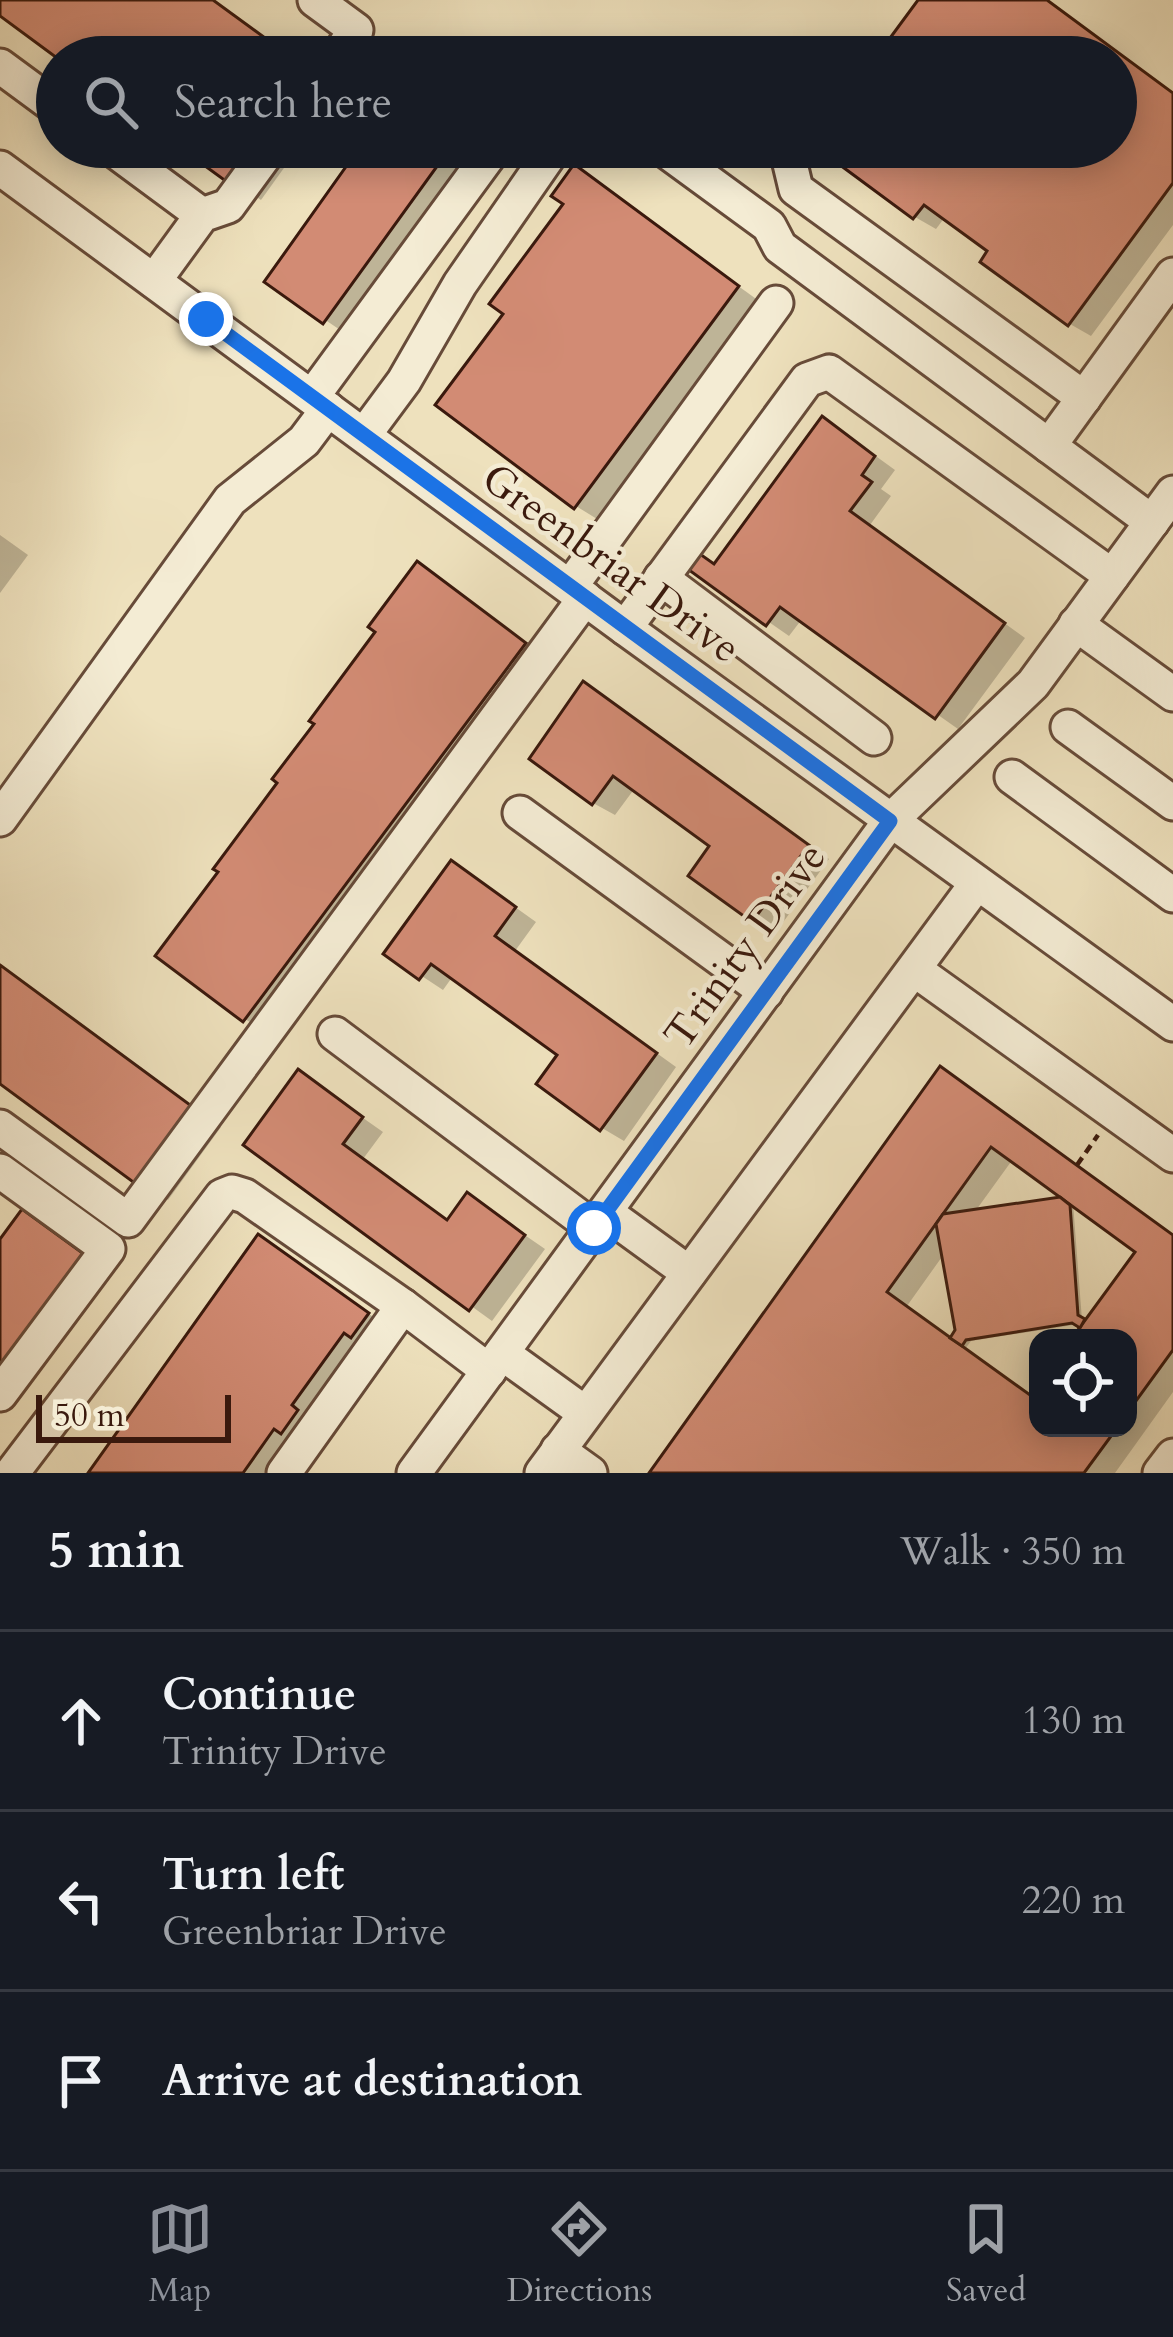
<!DOCTYPE html>
<meta charset="utf-8">
<style>
body{margin:0;font-family:Cardo,serif;background:#242831;color:#f1f3f6}
.controls{position:absolute;right:36px;bottom:36px;display:grid;overflow:hidden;border-radius:24px;box-shadow:0 6px 30px #0003}
.controls button{width:108px;height:108px;display:grid;place-items:center;padding:0;border:0;border-bottom:3px solid #363941;background:#171b24;color:#f1f3f6;font:60px sans-serif}
.scale{position:absolute;left:36px;bottom:30px;width:195px;box-sizing:border-box;padding-left:12px;border:6px solid #3a190d;border-top:0;font-size:33px;line-height:42px;white-space:nowrap;color:#3a190d;-webkit-text-stroke:9px #f4ecd4;paint-order:stroke}
.stop{position:absolute;width:36px;height:36px;margin:-27px;border:9px solid #1a73e8;border-radius:50%;background:#fff}
.stop.end{background:#1a73e8;border-color:#fff;box-shadow:0 3px 12px #0008}
.list{margin:0;padding:0;list-style:none}
h2{display:flex;justify-content:space-between;align-items:center;height:156px;margin:0;padding:0 48px;font-size:51px}
h2 small{font-size:39px;font-weight:400;color:#9ea1a6}
.list li{display:grid;grid-template-columns:78px 1fr auto;gap:36px;align-items:center;box-sizing:border-box;height:180px;padding:0 48px;border-top:3px solid #363941}
.list b{display:block;font-size:45px;white-space:nowrap}
.list p{margin:0;font-size:39px;white-space:nowrap;color:#9ea1a6}
.list em{font-size:39px;font-style:normal;color:#9ea1a6}
.icon{flex:none;width:66px;height:66px;fill:none;stroke:currentColor;stroke-width:2;stroke-linecap:round;stroke-linejoin:round}
.map{position:relative;flex:none;width:1173px;height:1473px;overflow:hidden}
.search{position:absolute;background:#171b24;box-shadow:0 6px 30px #0003;left:36px;right:36px;top:36px;height:132px;display:flex;align-items:center;gap:30px;box-sizing:border-box;padding:0 42px;border-radius:66px;color:#9ea1a6;font-size:45px}
.sheet{height:696px;background:#171b24}
nav{display:flex;justify-content:space-around;align-items:center;box-sizing:border-box;height:168px;border-top:3px solid #363941;background:#171b24;font-size:33px;color:#9ea1a6}
nav a{display:grid;justify-items:center;gap:6px}
nav .on{color:#8c9099}
.map>svg:first-child{display:block}
.shadow{fill:#0003;fill-rule:evenodd}
.building{fill:#d28b74;stroke:#3a190d;stroke-width:3}
.lines{fill:none;stroke-linecap:round;stroke-linejoin:round}
.minor-casing{stroke:#674b39;stroke-width:39}
.path{stroke:#3a190d;stroke-width:4.5;stroke-dasharray:9 6;stroke-linecap:butt}
.minor{stroke:#f4ecd4;stroke-width:33}
.route{stroke:#1a73e8;stroke-width:15}
.labels{text-anchor:middle;stroke-width:9;stroke-linejoin:round;paint-order:stroke}
.street-label{font-size:42px;fill:#3a190d;stroke:#f4ecd4}
</style>
<div class="map">
<svg width="1173" height="1473" viewBox="0 0 1173 1473">
<rect width="100%" height="100%" fill="#eee1bd"/>
<filter id="stains"><feTurbulence type="fractalNoise" baseFrequency=".00167" numOctaves="4"/><feColorMatrix values="0 0 0 0 .2 0 0 0 0 .09 0 0 0 0 .02 0 0 0 .5 -.17"/></filter>
<radialGradient id="worn" r=".72"><stop offset=".6" stop-color="#630" stop-opacity="0"/><stop offset="1" stop-color="#630" stop-opacity=".3"/></radialGradient>
<!-- shadow -->
<g class="shadow">
<polygon points="922,0 1047,0 1173,93 1173,225 1091,336 1070,324 992,251 945,217 936,229 915,217 850,147 1116,147 1116,57 880,57"/>
<polygon points="184,147 299,147 261,200"/>
<polygon points="364,147 481,147 346,334 268,281"/>
<polygon points="575,168 759,301 597,519 576,506 567,204"/>
<polygon points="844,433 895,470 881,489 891,496 870,525 1025,638 958,729 802,619 789,636 693,569 716,567"/>
<polygon points="0,535 28,555 0,593"/>
<polygon points="439,578 546,657 266,1032 245,1019"/>
<polygon points="606,697 829,859 776,932 692,875 714,845 635,788 615,815 593,803"/>
<polygon points="473,877 536,922 515,951 676,1067 624,1141 602,1128 561,1054 453,976 443,990 387,953"/>
<polygon points="0,965 221,1127 168,1200 0,1080"/>
<path d="M941 1070 1173 1236V1392L1115 1473H653ZM1013 1159 1068 1199 974 1213ZM1073 1203 1139 1251 1086 1323 1082 1320ZM944 1254 959 1331 952 1339 907 1306ZM1079 1324 1084 1327 1075 1338H1128V1428H1038V1389L1030 1396 965 1349 971 1341Z"/>
<polygon points="299,1073 383,1132 363,1159 449,1222 468,1196 545,1249 492,1321 247,1144"/>
<polygon points="280,1251 389,1328 273,1473 91,1473"/>
</g>
<!-- building -->
<g class="building">
<polygon points="0,0 213,0 291,57 57,58 0,16"/>
<polygon points="918,0 1047,0 1173,93 1173,183 1068,326 980,262 987,251 924,205 913,219 836,162 845,147 1116,147 1116,57 876,57"/>
<polygon points="179,147 269,147 238,190"/>
<polygon points="360,147 451,147 323,324 264,282"/>
<polygon points="574,164 739,286 574,509 435,405 503,314 489,304 563,204 551,196"/>
<polygon points="822,416 875,456 862,475 872,482 850,511 1005,623 935,719 780,607 766,626 689,570 700,554 714,564"/>
<polygon points="417,561 526,643 243,1022 155,956 218,872 213,869 277,783 272,779 314,724 309,721 375,632 368,627"/>
<polygon points="583,681 809,845 752,922 688,876 709,846 613,776 592,805 529,759"/>
<polygon points="451,860 516,907 495,936 657,1053 600,1131 536,1084 557,1055 431,964 419,980 383,954"/>
<polygon points="0,965 201,1113 144,1190 0,1084"/>
<polygon points="940,1066 1173,1235 1173,1350 1128,1412 1128,1338 1072,1338 1135,1252 991,1147 887,1292 1030,1395 1038,1384 1038,1428 1117,1428 1084,1473 649,1473"/>
<polygon points="298,1069 363,1117 343,1144 447,1220 467,1192 525,1235 469,1311 243,1145"/>
<polygon points="1060,1197 1070,1205 1078,1315 1085,1319 1080,1328 1072,1323 966,1340 962,1346 950,1338 955,1330 936,1224 943,1214"/>
<polygon points="22,1209 88,1257 0,1378 0,1239"/>
<polygon points="258,1234 369,1313 351,1338 344,1333 292,1405 298,1410 281,1434 274,1429 243,1473 88,1473"/>
</g>
<g class="lines">
<!-- minor casing -->
<g class="minor-casing">
<g id="minor">
<polyline points="315,0 356,30 337,57"/>
<polyline points="0,66 57,108"/>
<polyline points="110,147 202,215"/>
<polyline points="661,147 769,226 780,247 1152,522"/>
<polyline points="786,147 796,189 1084,398"/>
<polyline points="0,168 625,628 1173,1024"/>
<polyline points="154,281 202,215 228,206 271,147"/>
<polyline points="312,397 495,147"/>
<polyline points="364,435 404,381 460,284 552,151 546,147"/>
<polyline points="1049,446 1173,275"/>
<polyline points="661,578 874,738"/>
<polyline points="570,587 776,303"/>
<polyline points="1076,624 1173,694"/>
<polyline points="625,628 807,380 829,372 1112,576"/>
<polyline points="1068,727 1173,803"/>
<polyline points="1012,777 1173,895"/>
<polyline points="520,813 766,992"/>
<polyline points="0,819 230,500 304,441 328,409"/>
<polyline points="915,970 1173,1155"/>
<polyline points="335,1034 594,1228"/>
<polyline points="0,1127 128,1220 585,598"/>
<polyline points="0,1171 108,1249 0,1394"/>
<polyline points="605,1212 689,1273"/>
<polyline points="502,1353 585,1413"/>
<polyline points="558,1450 590,1473"/>
<polyline points="12,1473 222,1196 232,1192 245,1196 403,1306"/>
<polyline points="284,1473 403,1306 489,1371"/>
<polyline points="414,1473 890,821 1033,684 1173,493"/>
<polyline points="542,1473 977,883"/>
<polyline points="1160,1473 1173,1456"/>
</g>
</g>
<!-- path -->
<polyline class="path" points="1077,1165 1098,1135"/>
<!-- minor -->
<use href="#minor" class="minor"/>
</g>
<g class="lines">
<!-- route -->
<polyline class="route" points="206,319 890,821 594,1228"/>
</g>
<g class="labels">
<!-- street labels -->
<g class="street-label">
<text transform="translate(612 562) rotate(36)" y="15">Greenbriar Drive</text>
<text transform="translate(744 945) rotate(-54)" y="15">Trinity Drive</text>
</g>
</g>
<rect width="100%" height="100%" filter="url(#stains)"/>
<rect width="100%" height="100%" fill="url(#worn)"/>
</svg>
<div class="controls">
<button><svg class="icon" aria-label="locate" viewBox="0 0 24 24"><circle cx="12" cy="12" r="6"/><path d="M12 2v4M12 18v4M2 12h4M18 12h4"/></svg></button>
</div>
<div class="scale">50 m</div>
<div class="stop" style="left:594px;top:1228px"></div>
<div class="stop end" style="left:206px;top:319px"></div>
<div class="search"><svg class="icon" aria-label="search" viewBox="0 0 24 24"><circle cx="10" cy="10" r="6"/><path d="M15 15l6 6"/></svg>Search here</div>
</div>
<section class="sheet">
<h2>5 min<small>Walk · 350 m</small></h2>
<ul class="list">
<li><svg class="icon" aria-label="ahead" viewBox="0 0 24 24"><path d="M12 20V5M6 11l6-6 6 6"/></svg><div><b>Continue</b><p>Trinity Drive</p></div><em>130 m</em></li>
<li><svg class="icon" aria-label="left" viewBox="0 0 24 24"><path d="M17 20v-9H6M10 6l-5 5 5 5"/></svg><div><b>Turn left</b><p>Greenbriar Drive</p></div><em>220 m</em></li>
<li><svg class="icon" aria-label="arrive" viewBox="0 0 24 24"><path d="M6 21V4h12l-3 4 3 4H6"/></svg><div><b>Arrive at destination</b></div></li>
</ul>
</section>
<nav>
<a class="on"><svg class="icon" aria-label="map" viewBox="0 0 24 24"><path d="M3 6l6-2 6 2 6-2v14l-6 2-6-2-6 2zM9 4v14M15 6v14"/></svg>Map</a>
<a><svg class="icon" aria-label="directions" viewBox="0 0 24 24"><path d="M12 3l9 9-9 9-9-9zM9 14v-3h6M13 9l2 2-2 2"/></svg>Directions</a>
<a><svg class="icon" aria-label="saved" viewBox="0 0 24 24"><path d="M7 4h10v16l-5-4-5 4z"/></svg>Saved</a>
</nav>
